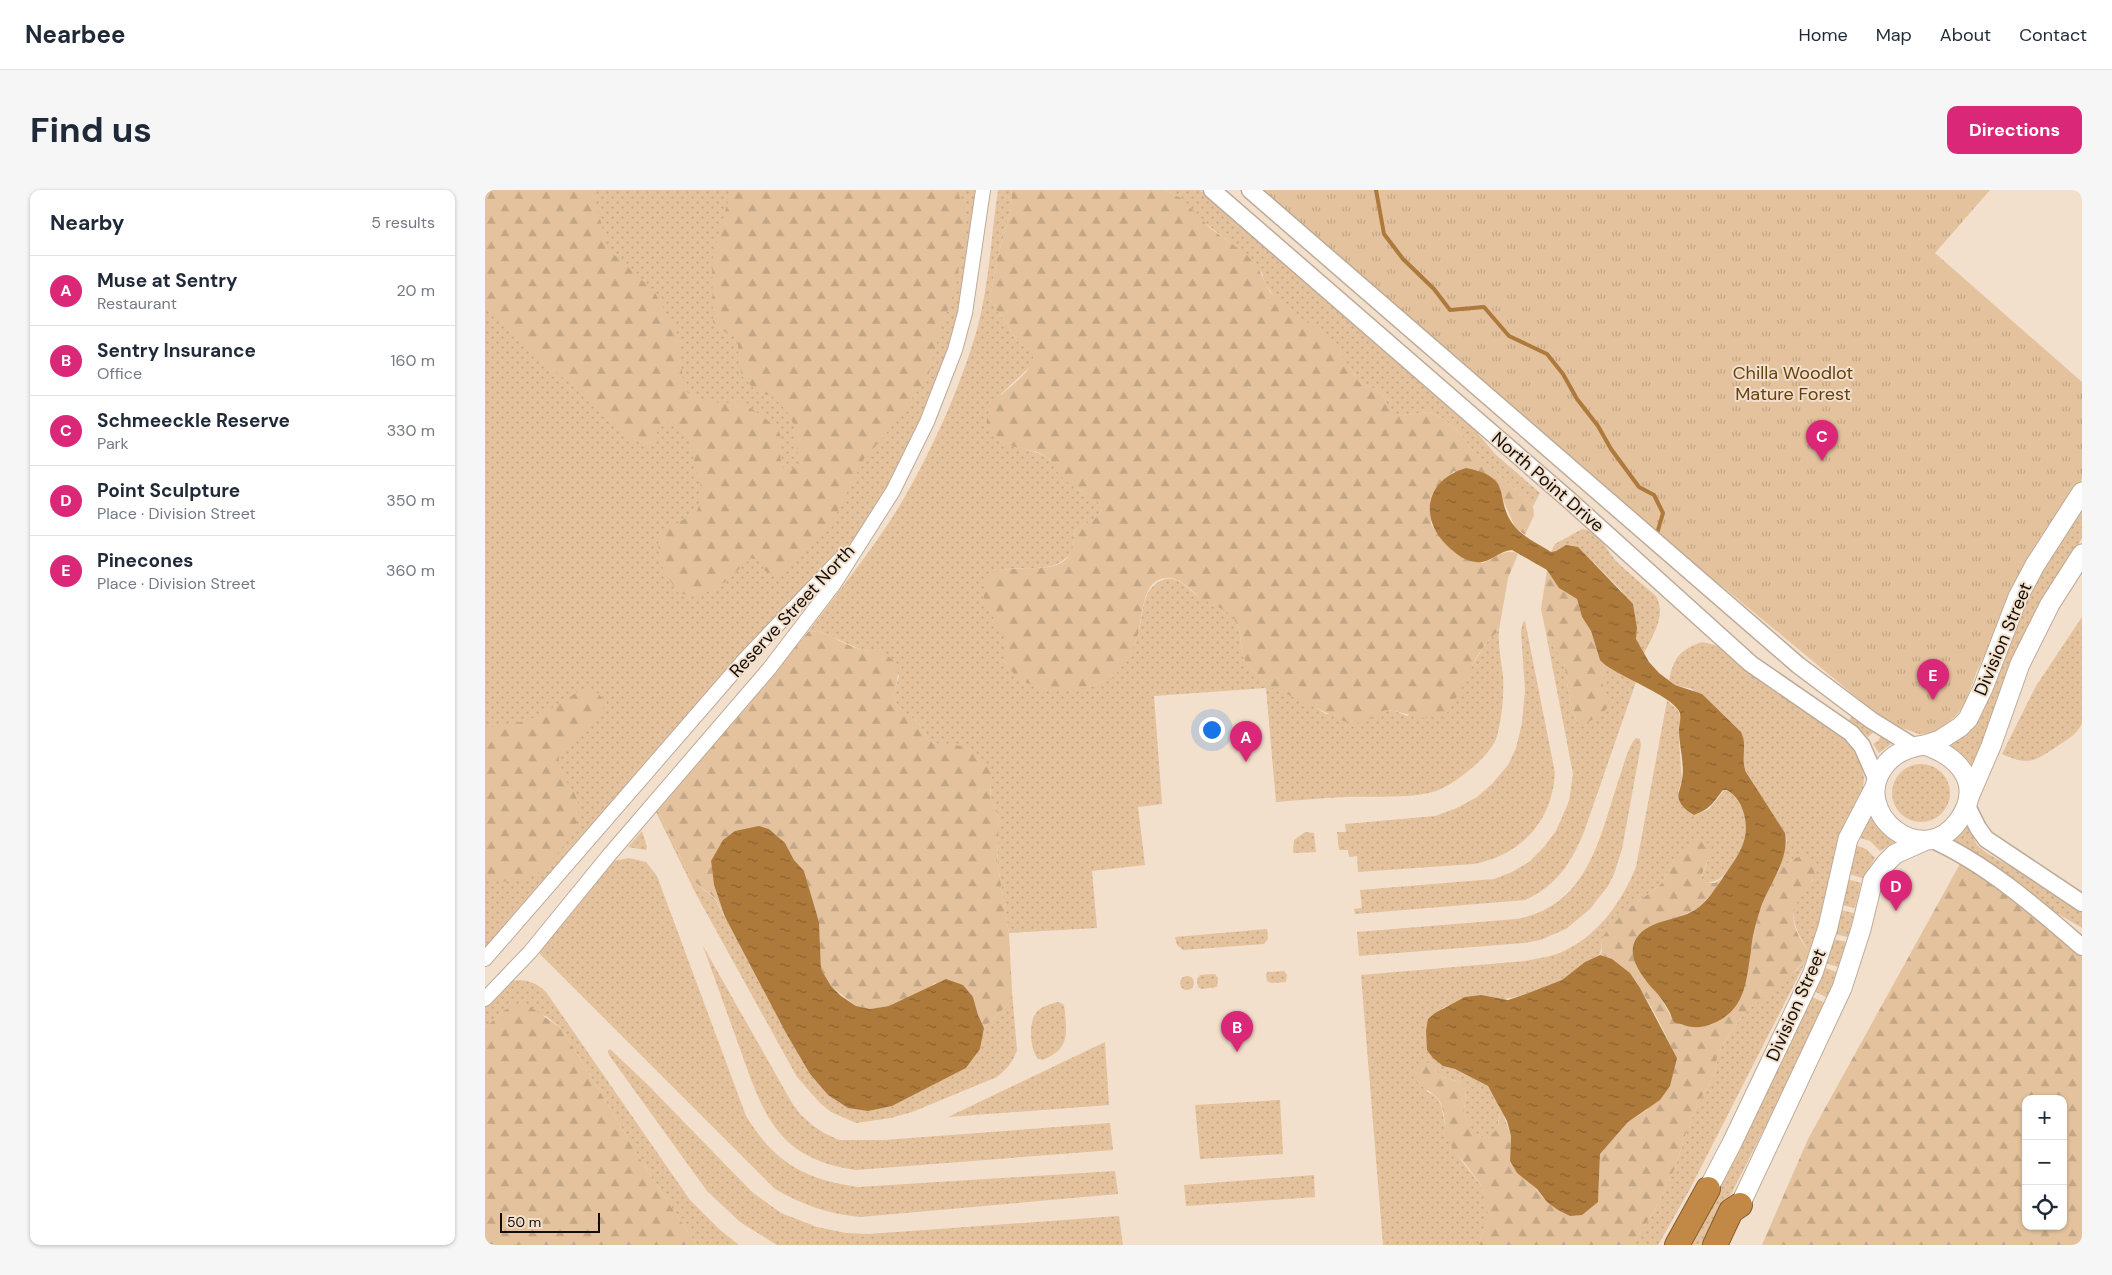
<!DOCTYPE html>
<meta charset="utf-8">
<style>
body{margin:0;font-family:"DM Sans",sans-serif;background:#f6f6f7;color:#1f2937}
.controls{position:absolute;right:15px;bottom:15px;display:grid;overflow:hidden;border-radius:10px;box-shadow:0 1px 4px #0004}
.controls button{width:45px;height:45px;display:grid;place-items:center;padding:0;border:0;border-bottom:1px solid #e0e1e3;background:#fff;color:#1f2937;font:25px sans-serif}
.scale{position:absolute;left:15px;bottom:12px;width:100px;box-sizing:border-box;padding-left:5px;border:2px solid #120c06;border-top:0;font-size:14px;line-height:18px;white-space:nowrap;color:#120c06;-webkit-text-stroke:4px #f2e0cc;paint-order:stroke}
.you{position:absolute;left:726px;top:539px;width:18px;height:18px;margin:-12px;border:4px solid #fff;border-radius:50%;background:#1a73e8;box-shadow:0 0 0 8px #1a73e833}
.badge{display:grid;place-items:center;width:32px;height:32px;border-radius:50%;background:#db2777;color:#fff;font-size:16px;font-weight:700}
.pin{position:absolute;translate:-50% -41px;filter:drop-shadow(0 1px 2px #0008)}
.pin::after{content:'';position:absolute;top:26px;width:18px;height:15px;background:inherit;clip-path:polygon(0 0,100% 0,50% 100%)}
.list{margin:0;padding:0;list-style:none}
h2{display:flex;justify-content:space-between;align-items:center;height:65px;margin:0;padding:0 20px;font-size:21px}
h2 small{font-size:16px;font-weight:400;color:#747a83}
.list li{display:grid;grid-template-columns:32px 1fr auto;gap:15px;align-items:center;box-sizing:border-box;height:70px;padding:0 20px;border-top:1px solid #e0e1e3}
.list b{display:block;font-size:19px;white-space:nowrap}
.list p{margin:0;font-size:16px;white-space:nowrap;color:#747a83}
.list em{font-size:16px;font-style:normal;color:#747a83}
.icon{flex:none;width:28px;height:28px;fill:none;stroke:currentColor;stroke-width:2;stroke-linecap:round;stroke-linejoin:round}
.map{position:relative;flex:none;width:1597px;height:1055px;overflow:hidden;border-radius:10px}
header{display:flex;align-items:center;gap:30px;box-sizing:border-box;height:70px;padding:0 25px;background:#fff;border-bottom:1px solid #e0e1e3}
header strong{font-size:24px}
nav{display:flex;gap:28px;margin-inline-start:auto;font-size:18px}
.intro{display:flex;align-items:center;justify-content:space-between;box-sizing:border-box;height:120px;padding:0 30px}
h1{margin:0;font-size:35px}
.button{padding:12px 22px;border-radius:10px;background:#db2777;color:#fff;font-size:18px;font-weight:700}
main{display:flex;gap:30px;padding:0 30px}
aside{flex:1;background:#fff;border-radius:10px;box-shadow:0 1px 4px #0004}
.map>svg:first-child{display:block}
.grass{fill:url(#grass-dots)}
.forest{fill:url(#forest-firs);fill-rule:evenodd}
.park{fill:url(#park-tufts)}
.water{fill:url(#water-ripples)}
.lines{fill:none;stroke-linecap:round;stroke-linejoin:round}
.stream{stroke:#ad7a3c;stroke-width:4}
.minor-casing{stroke:#bdab99;stroke-width:16}
.tertiary-casing{stroke:#bdab99;stroke-width:19}
.secondary-casing{stroke:#bdab99;stroke-width:21}
.motorway-casing{stroke:#845d2f;stroke-width:26}
.minor{stroke:#fff;stroke-width:14}
.tertiary{stroke:#fff;stroke-width:16}
.secondary{stroke:#fff;stroke-width:19}
.motorway{stroke:#c18945;stroke-width:24}
.labels{text-anchor:middle;stroke-width:4;stroke-linejoin:round;paint-order:stroke}
.park-label{font-size:18px;fill:#654112;stroke:#f2e0cc}
.street-label{font-size:18px;fill:#120c06;stroke:#f2e0cc}
</style>
<header>
<strong>Nearbee</strong>
<nav><a>Home</a><a>Map</a><a>About</a><a>Contact</a></nav>
</header>
<div class="intro"><h1>Find us</h1><a class="button">Directions</a></div>
<main>
<aside>
<h2>Nearby<small>5 results</small></h2>
<ul class="list">
<li><span class="badge">A</span><div><b>Muse at Sentry</b><p>Restaurant</p></div><em>20 m</em></li>
<li><span class="badge">B</span><div><b>Sentry Insurance</b><p>Office</p></div><em>160 m</em></li>
<li><span class="badge">C</span><div><b>Schmeeckle Reserve</b><p>Park</p></div><em>330 m</em></li>
<li><span class="badge">D</span><div><b>Point Sculpture</b><p>Place · Division Street</p></div><em>350 m</em></li>
<li><span class="badge">E</span><div><b>Pinecones</b><p>Place · Division Street</p></div><em>360 m</em></li>
</ul>
</aside>
<div class="map">
<svg width="1597" height="1055" viewBox="0 0 1597 1055">
<defs>
<pattern id="grass-dots" width="8" height="8" patternUnits="userSpaceOnUse" patternTransform="scale(1.25)"><rect width="8" height="8" fill="#e4c29d"/><path d="M2 2h.1M6 6h.1" fill="none" stroke="#c3a686" stroke-width="1.8" stroke-linecap="round"/></pattern>
<pattern id="forest-firs" width="22" height="20" patternUnits="userSpaceOnUse" patternTransform="scale(1.25)"><rect width="22" height="20" fill="#e4c29d"/><path d="M5 1l3.5 6h-7zM16 11l3.5 6h-7z" fill="#c3a686"/></pattern>
<pattern id="park-tufts" width="24" height="20" patternUnits="userSpaceOnUse" patternTransform="scale(1.25)"><rect width="24" height="20" fill="#e4c29d"/><path d="M3 7l-1-3M5 7V3M7 7l1-3M15 17l-1-3M17 17v-4M19 17l1-3" fill="none" stroke="#c3a686"/></pattern>
<pattern id="water-ripples" width="26" height="14" patternUnits="userSpaceOnUse" patternTransform="scale(1.25)"><rect width="26" height="14" fill="#ad7a3c"/><path d="M2 4q2-2 4 0t4 0M15 11q2-2 4 0t4 0" fill="none" stroke="#8b6230"/></pattern>
</defs>
<rect width="100%" height="100%" fill="#f2e0cc"/>
<!-- grass -->
<g class="grass">
<polygon points="0,0 498,0 480,123 457,196 379,345 0,769"/>
<path d="M513 0H526L527 8 525 23 512 69 505 108 509 117 523 135 531 150 549 164 548 174 516 204 532 257 547 261 560 266 568 273 575 284 594 300 608 306 617 317C614 332 600 332 590 340 589 346 589 357 586 363 585 365 582 367 581 368 557 390 513 364 501 395 494 413 511 425 518 440 522 449 520 461 519 471 529 479 540 490 551 496 558 500 570 499 578 499 593 498 612 498 625 489 637 480 649 458 653 444 659 425 655 402 675 391 691 382 703 399 714 407 722 412 734 414 741 420 758 433 754 448 758 465 761 478 773 483 782 492L781 498 789 497 825 514 841 524 900 520 910 521 922 526 982 484 1001 453 1014 440C1013 456 1016 470 1018 486 1019 505 1017 528 1012 546 1007 565 969 595 951 601 926 609 886 606 860 607 837 608 814 610 791 612L781 498 669 506 677 614 653 617 660 675 607 681 612 738 524 743 512 670 514 638 512 620 505 607 506 598 467 554H453L443 550 434 533 413 517 408 506 414 486 393 462 377 460 334 441 323 442C355 399 391 356 418 310 448 258 474 200 491 143 504 97 506 47 513 0Z"/>
<polygon points="680,0 715,0 980,228 1010,264 1055,303 1048,316 989,262 973,241 957,228 943,222 916,226 910,223 904,219 898,206 890,199 874,192 868,182 824,134 811,126 790,108 780,93 777,83 748,55 710,25 696,8"/>
<path d="M1597 318V348L1538 445 1529 465 1488 583C1482 571 1476 560 1462 556L1478 546 1493 530 1544 404Z"/>
<path d="M1097 339C1115 341 1122 362 1133 373 1145 384 1158 395 1171 406 1182 426 1167 446 1159 464L1151 449 1152 437 1137 401 1109 373 1081 355 1071 361 1066 362 1070 354Z"/>
<path d="M1597 427V534C1591 544 1584 549 1574 555 1551 570 1546 577 1517 564L1551 496Z"/>
<path d="M1040 431 1070 583C1067 632 1036 665 989 674L873 682 872 666 864 667 863 660H854L852 642H861L860 634 950 626 972 618 992 607 1007 594 1023 575 1031 558 1037 533 1040 500 1036 441 1038 432Z"/>
<path d="M1060 438 1064 450 1079 472 1085 511 1092 532 1123 515 1117 492 1119 474 1151 492 1099 642C1085 675 1072 695 1040 710L870 724 869 719 877 718 875 700 1009 689 1027 682 1044 672 1059 657 1071 641 1084 611 1088 584Z"/>
<path d="M1217 452 1234 456 1284 498 1348 539 1365 555 1375 572 1379 587 1378 600 1359 638 1335 736 1324 762C1304 729 1302 720 1328 690L1310 668 1294 680 1302 651 1300 643 1278 610 1257 574 1207 499 1190 495 1184 490C1189 468 1194 460 1217 452Z"/>
<path d="M1182 511 1193 520 1195 527 1194 551 1197 591 1193 602 1209 625 1224 619 1239 600H1242C1256 610 1266 632 1261 649 1258 658 1252 666 1247 674 1239 685 1235 693 1220 692L1216 688 1223 670 1190 668 1179 690 1174 696 1153 711 1116 750C1118 770 1111 764 1098 774 1091 779 1085 786 1077 790 1042 809 1004 812 965 815L957 818 958 876 970 879 1003 896 1016 918 1012 939 1006 946 996 948 988 942 979 924 981 901 974 892 956 886 944 873 942 902C961 908 956 928 963 943 967 951 971 960 975 968 985 984 1000 994 1003 1014 1005 1027 998 1043 993 1055H898L876 785 1040 771C1054 768 1068 767 1081 760 1115 743 1137 711 1151 677Z"/>
<polygon points="1367,526 1389,542 1383,547 1364,530"/>
<polygon points="1396,546 1406,554 1394,563 1388,554 1393,551"/>
<path d="M1151 548 1155 549 1156 555 1137 659 1129 684 1123 696 1105 719 1081 739 1055 750 1039 753 874 766 872 742 1031 729C1104 717 1115 645 1135 586 1139 575 1143 556 1151 548Z"/>
<circle cx="1436" cy="603" r="29"/>
<path d="M173 620 206 689 230 709 325 884 343 905 363 918 407 916 481 878 495 859 499 838 524 813 527 802 532 860C528 872 522 879 512 887L427 922 406 928 371 933 346 922 335 913 312 887 211 704 171 622Z"/>
<polygon points="1384,620 1396,640 1412,651 1395,661 1385,651 1372,647"/>
<polygon points="1481,633 1492,655 1503,664 1571,702 1597,723 1597,738 1560,716 1465,649"/>
<polygon points="157,641 162,657 161,660 143,657"/>
<polygon points="820,642 829,643 831,662 808,663 809,650"/>
<polygon points="1370,655 1381,659 1390,668 1378,688 1363,684"/>
<path d="M144 668 161 672 172 686 261 926C290 973 319 989 373 997L630 981 633 1004 375 1027C343 1024 318 1015 290 999L51 760 128 671Z"/>
<polygon points="1362,689 1376,693 1370,718 1357,715"/>
<polygon points="1355,720 1369,723 1363,747 1349,744"/>
<polygon points="782,739 783,749 779,754 698,760 692,755 690,747"/>
<polygon points="1348,749 1362,752 1356,778 1340,773"/>
<path d="M218 756 307 913 315 924 327 935 339 943 354 950H399L625 933 628 960 371 980C291 969 278 923 254 856 242 823 230 789 218 756Z"/>
<polygon points="1323,767 1205,999 1176,1050 1173,1055 1147,1055 1171,1018 1190,978 1200,946 1214,911 1230,884 1232,868 1237,856 1259,823 1312,780"/>
<polygon points="1338,777 1354,783 1345,809 1329,801"/>
<polygon points="799,781 802,785 801,792 786,793 782,791 781,784 783,782"/>
<polygon points="730,784 733,788 732,797 716,799 713,797 712,789 715,785"/>
<circle cx="702" cy="793" r="7"/>
<path d="M35 790C46 791 53 794 61 802L205 1010 234 1039 254 1055H212L168 990 77 839 61 826 18 821 0 838V816L26 791Z"/>
<polygon points="1327,807 1343,814 1220,1055 1199,1055 1283,897"/>
<path d="M573 812 578 814C581 820 580 827 581 834 582 854 576 862 558 870L553 869C545 859 543 833 551 823 556 816 566 814 573 812Z"/>
<polygon points="620,852 624,915 463,927"/>
<polygon points="125,859 162,894 267,1002 296,1023 332,1037 361,1043 384,1044 634,1026 638,1055 292,1055 255,1032 222,1001 124,865 123,861"/>
<polygon points="795,910 798,964 715,969 710,915"/>
<polygon points="829,985 830,1007 701,1016 699,995"/>
</g>
<!-- forest -->
<g class="forest">
<path d="M0 0H112L110 8 122 58 169 101 193 145 199 200C212 209 223 212 239 213 244 213 249 211 254 212 261 213 291 235 294 242 301 255 289 264 301 282L314 276 310 237 301 220 287 206 273 203 257 186 253 169V155L250 146 236 140 228 132 227 71 246 0H472L479 19V41L471 97 454 144 443 187 397 249 380 267 352 323 335 347 291 386 280 381 276 371 266 368 240 392 212 408 192 402 175 373 173 348 185 337 212 322 218 301 213 289 204 247 194 235 184 233 176 237 162 257 131 239 83 192 31 149 0 116Z"/>
<path d="M526 0H680L696 8 725 38 762 65 772 76 785 102 792 109 850 154 874 192 890 199 898 206 904 219 916 226 943 222 957 228 973 241 989 262 1048 316 1049 325 1040 345 1030 337 1018 310 969 281 949 301 945 310 946 334 962 356 998 373C1010 368 1021 357 1033 364L1023 388 1014 440 1001 453 991 468 974 503 960 526 936 528 910 521 900 520 878 533 861 532 789 498H781L782 492C773 483 761 478 758 465 755 452 757 440 749 429 741 418 725 415 714 407 706 400 697 390 686 388 656 385 658 426 653 444 649 459 638 479 626 489 611 500 569 502 552 497 540 493 526 484 520 472 517 467 520 459 520 454 520 435 500 424 499 406 497 356 570 397 586 362 589 357 589 347 590 340 600 332 614 332 617 317 605 302 586 299 574 284 569 277 567 270 560 266 547 258 531 260 519 252 513 248 508 242 502 236 499 203 545 194 549 165L531 150 523 135 509 117 505 108 512 69 525 23 527 8Z"/>
<polygon points="1062,380 1079,401 1092,409 1097,427 1106,441 1115,469 1119,474 1117,492 1124,515 1118,523 1098,535 1092,532 1085,511 1079,473 1064,450 1060,438 1056,419"/>
<path d="M334 441C349 447 362 456 378 460 383 461 388 460 393 462 419 470 414 486 408 506L413 517 434 533 443 550 453 554H467L487 559 501 573 507 585 505 607 512 620 514 638 512 670 524 743 527 802 524 813 499 838 493 825 488 807 450 793 441 800 405 816 385 819 371 816 346 796 336 779 334 732 319 681 309 670 300 653 284 639 226 671 229 695 240 726 230 708 206 689 173 620 323 442Z"/>
<path d="M104 497C109 501 115 504 118 510 124 526 85 553 74 564 74 568 73 575 75 579 79 592 90 599 93 613 93 617 94 624 93 628 91 643 60 683 46 687 32 692 14 693 0 689V537C16 538 38 532 53 526 71 518 85 504 104 497Z"/>
<path d="M1215 649 1222 653 1226 661 1216 687 1220 692 1230 693 1237 688 1229 701 1212 719 1184 731 1154 780 1175 807 1189 832 1265 761 1274 722 1286 692 1294 680 1310 668 1318 666C1347 685 1312 700 1309 722 1306 737 1316 750 1324 762L1323 767 1301 791 1259 823 1237 856 1232 868 1230 884 1214 911 1200 946 1190 978 1171 1018 1147 1055H993C1005 1027 1008 1009 988 984 981 974 971 964 965 953 959 940 961 925 955 912 948 897 916 896 938 872L944 873 956 886 974 892 981 900 979 924 988 941 996 948C1015 944 1013 934 1016 918L1026 946 1025 971 1032 983 1045 992 1062 1012H1113L1115 964 1143 932 1162 920 1192 868C1174 834 1154 778 1115 765L1117 761 1116 750 1123 739 1144 718 1174 696 1179 690 1190 668 1206 652Z"/>
<path d="M1476 672 1516 698 1597 767V1055H1277L1323 949ZM1541 909H1578V1036H1541Z"/>
<polygon points="28,816 44,816 77,839 168,990 212,1055 0,1055 0,838 18,821"/>
</g>
<!-- park -->
<polygon class="park" points="765,0 1505,0 1450,63 1597,192 1597,289 1543,378 1492,481 1478,518 1462,534 1447,543 1434,544 1414,537 1393,525 1243,401 1094,285"/>
<!-- water -->
<g class="water">
<path d="M981 278C1032 288 1006 309 1031 338 1040 348 1054 354 1066 362L1071 361 1081 355 1093 357 1148 414 1152 438 1151 449 1164 472 1174 483 1190 495 1217 504 1256 542C1263 556 1255 568 1261 582L1300 643C1305 670 1283 695 1275 720 1271 733 1267 747 1266 761 1261 791 1261 819 1229 833 1217 838 1208 839 1196 834 1194 834 1191 833 1189 832 1187 830 1186 824 1184 821 1180 814 1175 806 1169 800 1159 789 1143 769 1149 753 1159 729 1190 732 1210 720 1221 713 1230 699 1237 689 1252 666 1266 652 1259 624 1256 613 1251 606 1242 600H1238C1228 613 1225 619 1209 625 1204 622 1198 618 1195 612 1191 604 1196 599 1197 590 1200 575 1194 556 1194 540 1194 534 1197 527 1194 521 1186 506 1134 486 1119 474L1115 470 1106 441 1097 427 1092 409 1074 398 1062 380 1027 360C1013 361 1005 374 991 372 981 371 974 366 967 360 934 333 937 291 981 278Z"/>
<polygon points="274,636 284,639 300,653 309,670 319,681 334,732 336,779 346,796 356,806 371,816 385,819 404,816 461,789 478,795 488,807 493,825 499,838 495,859 481,878 407,916 383,921 363,918 343,905 325,884 301,843 240,727 229,695 226,671 238,650 250,641"/>
<polygon points="1115,765 1127,769 1145,783 1155,798 1192,868 1185,896 1175,910 1143,932 1115,964 1113,1012 1097,1025 1085,1026 1073,1020 1062,1012 1052,999 1032,983 1025,971 1026,946 1022,931 1003,896 970,879 958,876 948,868 942,860 941,841 943,829 950,823 980,807 996,805 1023,810 1041,804 1077,790 1100,772"/>
</g>
<g class="lines">
<!-- stream -->
<polyline class="stream" points="891,0 899,44 918,69 949,99 965,120 999,117 1024,146 1062,164 1078,184 1092,209 1113,236 1126,259 1154,297 1169,305 1178,323 1171,347"/>
<!-- minor casing -->
<g class="minor-casing">
<g id="minor">
<polyline points="0,769 260,469 359,365"/>
<polyline points="0,809 45,762 125,664 284,479 349,394 408,301 442,232 470,160 480,123 498,0"/>
</g>
</g>
<!-- tertiary casing -->
<g class="tertiary-casing">
<g id="tertiary">
<polyline points="727,0 1083,309 1266,474 1366,543 1377,556 1391,588"/>
<polyline points="765,0 1313,475 1386,530 1428,556"/>
<polyline points="1482,616 1493,638 1501,649 1597,713"/>
<path d="M1448 650C1503 675 1552 718 1597 757"/>
</g>
</g>
<!-- secondary casing -->
<g class="secondary-casing">
<g id="secondary">
<polyline points="1440,555 1455,550 1475,537 1483,529 1498,498 1533,407 1550,375 1597,302"/>
<path d="M1440 555C1474 567 1499 594 1474 630 1438 682 1366 623 1398 578 1408 563 1423 557 1440 555Z"/>
<polyline points="1484,607 1506,556 1535,474 1565,414 1597,364"/>
<polyline points="1223,999 1247,953 1328,783 1343,737 1363,649 1390,597"/>
<polyline points="1255,1015 1357,798 1376,739 1388,690 1401,673 1410,664 1437,652"/>
</g>
</g>
<!-- motorway casing -->
<g class="motorway-casing">
<g id="motorway">
<polyline points="1192,1055 1223,999"/>
<polyline points="1230,1055 1246,1021 1255,1015"/>
</g>
</g>
<!-- minor -->
<use href="#minor" class="minor"/>
<!-- tertiary -->
<use href="#tertiary" class="tertiary"/>
<!-- secondary -->
<use href="#secondary" class="secondary"/>
<!-- motorway -->
<use href="#motorway" class="motorway"/>
</g>
<g class="labels">
<!-- park labels -->
<g class="park-label">
<text x="1308" y="189">Chilla Woodlot<tspan x="1308" dy="21">Mature Forest</tspan></text>
</g>
<!-- street labels -->
<g class="street-label">
<text transform="translate(1063 292) rotate(41)" y="6">North Point Drive</text>
<text transform="translate(307 421) rotate(-47)" y="6">Reserve Street North</text>
<text transform="translate(1518 449) rotate(-67)" y="6">Division Street</text>
<text transform="translate(1311 815) rotate(-66)" y="6">Division Street</text>
</g>
</g>
</svg>
<div class="controls">
<button>+</button>
<button>−</button>
<button><svg class="icon" aria-label="locate" viewBox="0 0 24 24"><circle cx="12" cy="12" r="6"/><path d="M12 2v4M12 18v4M2 12h4M18 12h4"/></svg></button>
</div>
<div class="scale">50 m</div>
<div class="you"></div>
<div class="pin badge" style="left:761px;top:572px">A</div>
<div class="pin badge" style="left:752px;top:862px">B</div>
<div class="pin badge" style="left:1337px;top:271px">C</div>
<div class="pin badge" style="left:1411px;top:721px">D</div>
<div class="pin badge" style="left:1448px;top:510px">E</div>
</div>
</main>
